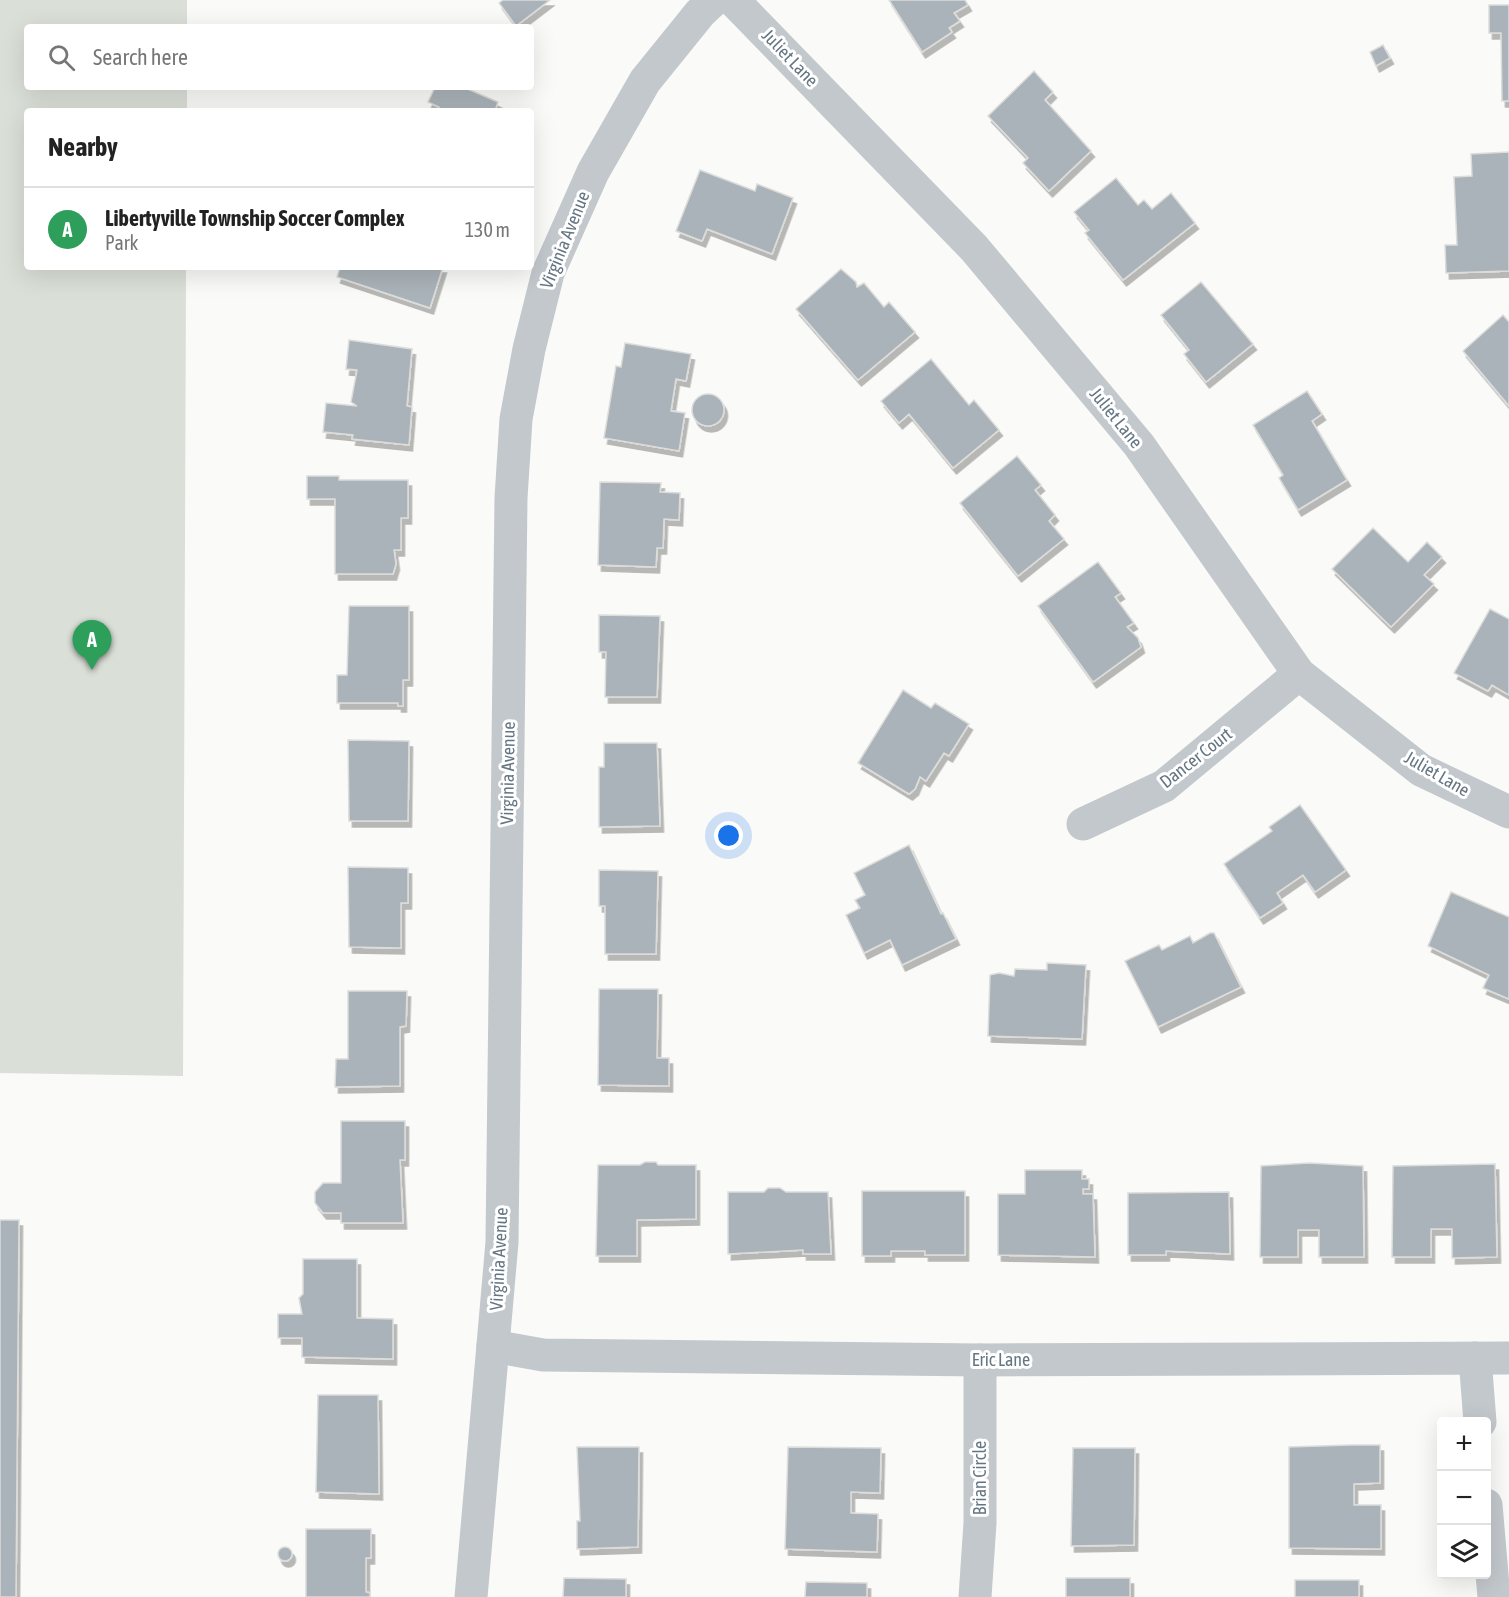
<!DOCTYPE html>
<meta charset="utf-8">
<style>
body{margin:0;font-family:"Asap Condensed",sans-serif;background:#f6f6f6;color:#222}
.controls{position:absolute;right:18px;bottom:18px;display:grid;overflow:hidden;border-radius:6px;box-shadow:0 6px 24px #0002}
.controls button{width:54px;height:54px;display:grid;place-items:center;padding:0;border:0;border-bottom:2px solid #e0e0e0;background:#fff;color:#222;font:30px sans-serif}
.you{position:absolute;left:729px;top:836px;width:21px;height:21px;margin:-15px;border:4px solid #fff;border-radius:50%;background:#1a73e8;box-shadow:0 0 0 9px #1a73e833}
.badge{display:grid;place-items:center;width:39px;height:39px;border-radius:50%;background:#e4572e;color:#fff;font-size:20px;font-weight:700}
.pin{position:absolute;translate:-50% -50px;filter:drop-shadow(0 2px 3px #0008)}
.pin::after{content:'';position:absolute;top:32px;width:21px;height:18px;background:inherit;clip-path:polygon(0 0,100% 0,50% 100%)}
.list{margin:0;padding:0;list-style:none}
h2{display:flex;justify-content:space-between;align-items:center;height:78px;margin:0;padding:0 24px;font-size:26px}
h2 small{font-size:20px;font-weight:400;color:#767676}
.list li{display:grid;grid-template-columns:39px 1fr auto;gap:18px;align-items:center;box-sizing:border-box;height:84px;padding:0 24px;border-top:2px solid #e0e0e0}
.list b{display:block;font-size:22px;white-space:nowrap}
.list p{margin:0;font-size:20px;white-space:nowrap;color:#767676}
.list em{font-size:20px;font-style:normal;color:#767676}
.icon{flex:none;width:33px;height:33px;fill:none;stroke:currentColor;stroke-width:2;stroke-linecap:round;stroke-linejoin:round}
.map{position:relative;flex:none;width:1509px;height:1597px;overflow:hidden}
.search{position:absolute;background:#fff;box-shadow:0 6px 24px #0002;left:24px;top:24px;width:510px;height:66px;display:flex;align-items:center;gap:15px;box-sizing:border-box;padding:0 21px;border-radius:6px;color:#767676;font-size:22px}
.panel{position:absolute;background:#fff;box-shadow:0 6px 24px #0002;left:24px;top:108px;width:510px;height:162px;border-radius:6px}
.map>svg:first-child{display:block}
.green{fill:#dadfd7}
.building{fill:#aab3b9;stroke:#dcdcda;stroke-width:1.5;filter:url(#shadow)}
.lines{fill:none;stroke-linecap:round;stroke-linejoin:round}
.street{stroke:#c3c8cc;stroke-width:33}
.labels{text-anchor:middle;stroke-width:6;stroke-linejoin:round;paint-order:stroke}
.street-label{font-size:18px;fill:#657683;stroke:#fff}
</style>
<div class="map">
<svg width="1509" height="1597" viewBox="0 0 1509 1597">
<defs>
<filter id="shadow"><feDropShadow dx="3.5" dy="6" stdDeviation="0" flood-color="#0004"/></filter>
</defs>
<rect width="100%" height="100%" fill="#fafaf8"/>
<!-- green -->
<polygon class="green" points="0,0 187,0 187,27 27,27 27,87 187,87 187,111 27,111 27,267 186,267 183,1076 0,1073"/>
<!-- building -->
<g class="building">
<polygon points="503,0 550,0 516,26 499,3"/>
<polygon points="889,0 965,0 968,5 954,13 960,21 949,28 952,32 922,52"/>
<polygon points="1489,5 1509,5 1509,101 1502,101 1501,33 1489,33"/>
<polygon points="1383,45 1390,58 1376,66 1370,52"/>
<polygon points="1034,71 1053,92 1045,100 1091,151 1049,191 1023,163 1028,158 988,116"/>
<polygon points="435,87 463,87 498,102 495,111 437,111 439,107 428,102"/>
<polygon points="1509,152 1509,271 1446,273 1445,245 1457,245 1454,177 1472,176 1471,154"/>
<polygon points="700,170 755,191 757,184 793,198 772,254 707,229 702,241 676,231"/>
<polygon points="1116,178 1138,205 1144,200 1152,209 1171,193 1195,223 1123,280 1085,233 1089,230 1074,212"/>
<polygon points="340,267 443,267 430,308 337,277"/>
<polygon points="841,269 856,282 857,287 864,283 884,307 889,302 915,332 858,380 796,309"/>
<polygon points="1201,282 1253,344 1206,382 1184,354 1189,350 1161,315"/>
<polygon points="1503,315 1509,322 1509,406 1463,351"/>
<polygon points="349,340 412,349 407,406 412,407 409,445 352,439 353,435 323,432 326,403 357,406 351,402 357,370 346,369"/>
<polygon points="625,343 691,354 686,381 676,379 671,411 685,413 679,451 604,438 616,366 621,367"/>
<polygon points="931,359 969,405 974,400 999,430 953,468 909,414 899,423 881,401"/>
<polygon points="1307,391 1322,414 1312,421 1347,480 1298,510 1279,478 1283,475 1253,425"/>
<circle cx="708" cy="410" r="16"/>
<polygon points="1017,456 1041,485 1035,490 1055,515 1049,521 1064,539 1018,576 960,503"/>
<polygon points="307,476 339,476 339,480 408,480 408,518 401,518 401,550 394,550 396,564 393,574 335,574 335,499 307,499"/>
<polygon points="600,482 661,483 660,492 680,493 679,520 664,519 663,548 657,548 656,567 598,565"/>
<polygon points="1373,528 1408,562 1427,542 1442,557 1424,575 1434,584 1391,627 1332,569"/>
<polygon points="1098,562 1121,593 1115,597 1134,623 1127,627 1138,638 1141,647 1093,682 1038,606"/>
<polygon points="349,606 409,606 409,680 403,680 403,706 398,706 398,703 337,703 337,675 347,675"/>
<polygon points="1490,609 1509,619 1509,695 1492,685 1488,691 1454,673"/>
<polygon points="599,615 660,616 657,697 605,697 606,652 599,652"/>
<polygon points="903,690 931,708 935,703 969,724 949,756 944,753 926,781 920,777 915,789 909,794 858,763"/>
<polygon points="348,740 409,741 408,821 349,821"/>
<polygon points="604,743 657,743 660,826 599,827 599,767 604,767"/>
<polygon points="1300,805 1346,870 1315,892 1303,875 1277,893 1283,903 1260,918 1224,864 1272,831 1269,827"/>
<polygon points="909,845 941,914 943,913 956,939 902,965 890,940 864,953 846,915 860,908 855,900 865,895 854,873"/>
<polygon points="348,867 408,868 408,903 401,903 401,948 349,947"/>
<polygon points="599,870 658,871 656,954 605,954 605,906 599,906"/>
<polygon points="1451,892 1509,917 1509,999 1483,988 1489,975 1428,946"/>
<polygon points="1210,933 1214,933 1241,987 1158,1027 1125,961 1159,945 1162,950 1190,936 1193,943"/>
<polygon points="1047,963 1086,965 1082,1039 988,1036 990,975 999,973 1014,976 1015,969 1047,970"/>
<polygon points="599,989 658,989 657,1058 669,1058 669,1086 598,1085"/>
<polygon points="348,991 407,991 406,1026 400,1027 400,1086 335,1087 336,1059 348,1059"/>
<polygon points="341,1121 405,1121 405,1160 400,1160 403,1223 341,1223 341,1213 323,1213 315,1203 315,1192 323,1183 341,1183"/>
<polygon points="645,1162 656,1162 658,1165 696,1165 696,1219 637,1220 637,1256 596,1256 598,1165 640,1165"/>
<polygon points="1309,1163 1363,1166 1364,1257 1319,1257 1319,1230 1298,1230 1298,1257 1260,1257 1261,1166"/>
<polygon points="1495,1164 1497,1257 1452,1258 1452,1229 1431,1229 1431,1257 1392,1257 1393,1166"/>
<polygon points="1025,1170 1082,1170 1082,1179 1089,1179 1089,1189 1083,1189 1083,1194 1093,1194 1095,1257 998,1255 998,1194 1025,1194"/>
<polygon points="768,1188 780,1188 786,1192 828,1192 831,1254 803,1254 803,1250 728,1254 728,1192 764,1192"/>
<polygon points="862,1191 965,1191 965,1255 925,1255 925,1251 891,1251 891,1256 862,1256"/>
<polygon points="1229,1192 1230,1254 1166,1251 1166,1255 1128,1255 1128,1193"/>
<polygon points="0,1220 19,1220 16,1597 0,1597"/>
<polygon points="303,1259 357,1259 357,1318 393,1319 393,1359 302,1357 302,1338 278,1338 278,1314 302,1314 299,1298 303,1294"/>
<polygon points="318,1395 378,1395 379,1494 316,1492"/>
<polygon points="1351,1445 1380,1445 1380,1483 1354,1484 1354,1505 1381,1505 1381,1549 1289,1548 1289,1447"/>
<polygon points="577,1447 639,1447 638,1547 577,1549 577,1521 580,1521"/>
<polygon points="788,1447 881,1448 880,1493 851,1492 851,1513 878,1514 877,1552 785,1549"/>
<polygon points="1073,1448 1135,1448 1134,1545 1071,1546"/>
<polygon points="306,1529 371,1529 371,1558 366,1558 366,1592 370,1593 370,1597 306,1597"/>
<circle cx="285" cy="1554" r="7"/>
<polygon points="564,1578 626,1579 626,1597 563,1597"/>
<rect x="1066" y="1578" width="64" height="19"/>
<rect x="1295" y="1580" width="64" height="17"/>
<polygon points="806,1582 867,1583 867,1597 805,1597"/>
</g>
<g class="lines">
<!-- street -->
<g class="street">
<polyline points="733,0 974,248 1139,445 1299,674 1421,770 1509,812"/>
<polyline points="1083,824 1164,786 1299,674"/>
<polyline points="493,1346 543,1355 980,1360 1509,1358"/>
<polyline points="1475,1358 1480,1422"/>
<polyline points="1486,1505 1494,1597"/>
<polyline points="471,1597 502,1242 511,498 516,419 529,349 548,273 593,172 645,81 700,13 714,0"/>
<polyline points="975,1597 980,1523 980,1360"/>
</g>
</g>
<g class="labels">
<!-- street labels -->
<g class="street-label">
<text transform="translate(790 58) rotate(46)" y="6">Juliet Lane</text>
<text transform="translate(565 240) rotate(-68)" y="6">Virginia Avenue</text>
<text transform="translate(1116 418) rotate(51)" y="6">Juliet Lane</text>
<text transform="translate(1196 758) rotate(-38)" y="6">Dancer Court</text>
<text transform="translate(508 773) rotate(-89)" y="6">Virginia Avenue</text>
<text transform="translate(1437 774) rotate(30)" y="6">Juliet Lane</text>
<text transform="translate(499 1259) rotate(-87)" y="6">Virginia Avenue</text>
<text x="1001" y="1366">Eric Lane</text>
<text transform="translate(980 1478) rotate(-90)" y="6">Brian Circle</text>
</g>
</g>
</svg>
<div class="controls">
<button>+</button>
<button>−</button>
<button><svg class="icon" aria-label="layers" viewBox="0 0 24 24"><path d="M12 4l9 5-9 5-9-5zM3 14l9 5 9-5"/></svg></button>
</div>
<div class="you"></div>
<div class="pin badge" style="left:92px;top:670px;background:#2e9e5b">A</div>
<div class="search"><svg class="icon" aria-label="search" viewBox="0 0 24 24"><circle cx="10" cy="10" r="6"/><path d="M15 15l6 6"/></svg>Search here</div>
<section class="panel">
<h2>Nearby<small></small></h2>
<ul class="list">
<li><span class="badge" style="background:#2e9e5b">A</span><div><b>Libertyville Township Soccer Complex</b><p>Park</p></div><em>130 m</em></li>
</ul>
</section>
</div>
